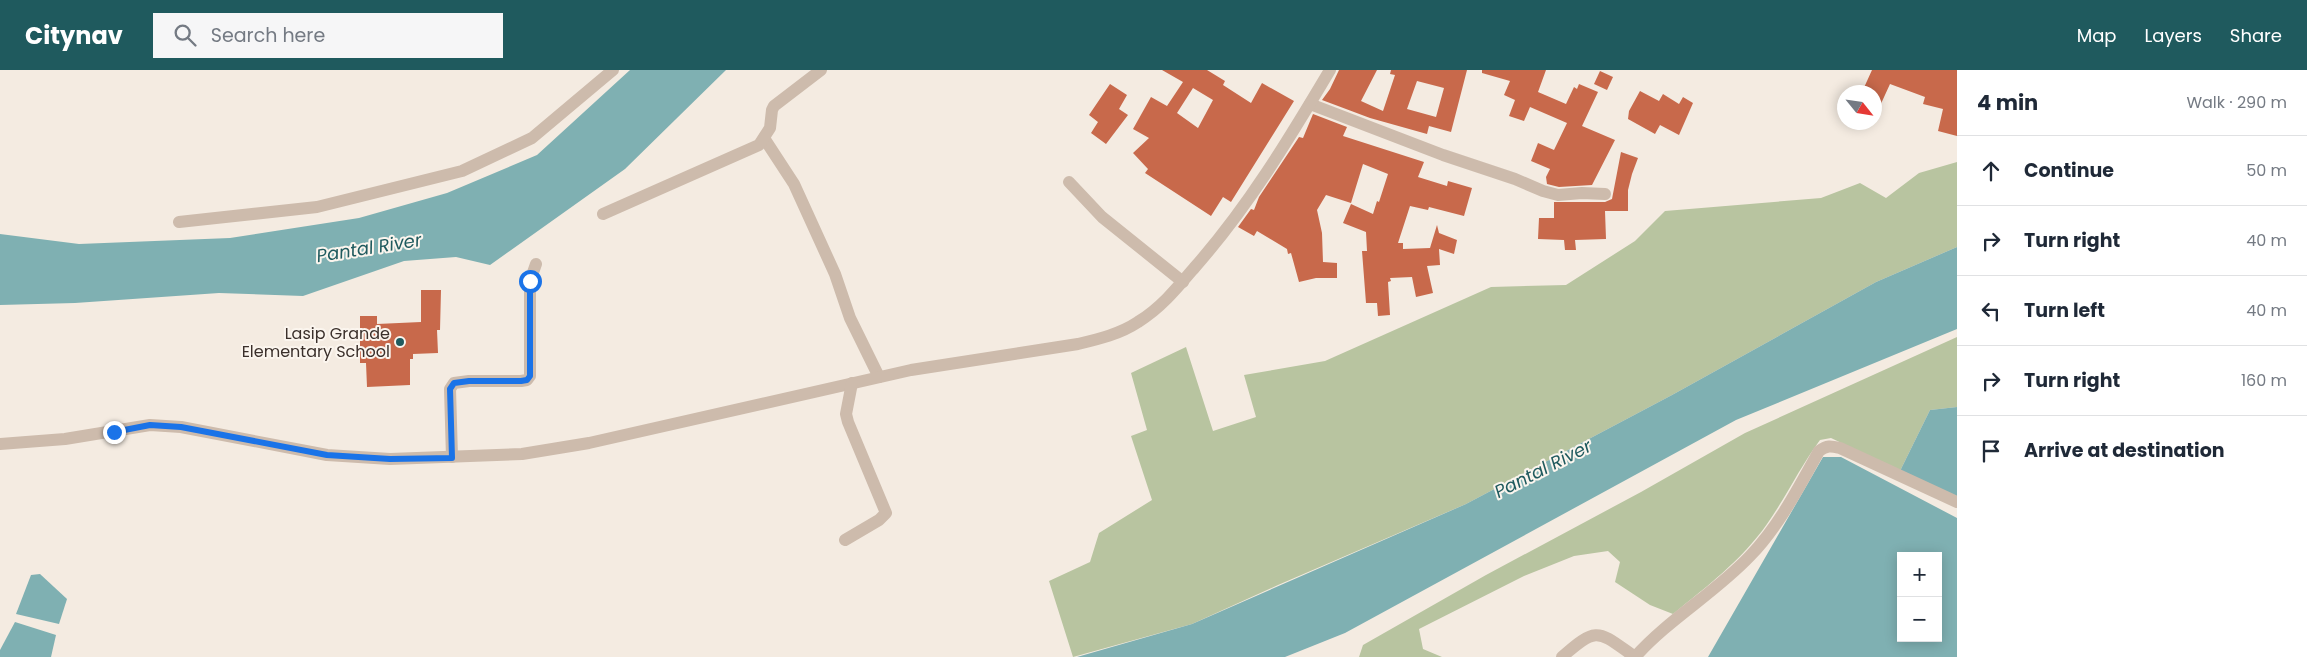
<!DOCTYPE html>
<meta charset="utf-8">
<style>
body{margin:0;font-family:Poppins,sans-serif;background:#f6f6f7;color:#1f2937}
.controls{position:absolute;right:15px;bottom:15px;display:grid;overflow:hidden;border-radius:0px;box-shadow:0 2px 12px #0003}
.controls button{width:45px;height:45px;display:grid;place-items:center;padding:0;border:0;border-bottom:1px solid #e0e1e3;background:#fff;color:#1f2937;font:25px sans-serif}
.compass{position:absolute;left:1837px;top:15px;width:45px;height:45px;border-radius:50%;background:#fff;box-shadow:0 2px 12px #0003;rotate:120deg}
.stop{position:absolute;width:15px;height:15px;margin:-11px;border:4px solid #1a73e8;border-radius:50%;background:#fff}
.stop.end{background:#1a73e8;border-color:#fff;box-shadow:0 1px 5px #0008}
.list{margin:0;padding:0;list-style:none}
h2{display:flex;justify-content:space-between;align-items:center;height:65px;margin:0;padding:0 20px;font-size:21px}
h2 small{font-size:16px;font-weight:400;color:#747a83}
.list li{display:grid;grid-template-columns:32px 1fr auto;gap:15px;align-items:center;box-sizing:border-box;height:70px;padding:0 20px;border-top:1px solid #e0e1e3}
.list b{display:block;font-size:19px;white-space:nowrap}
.list em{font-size:16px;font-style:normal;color:#747a83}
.icon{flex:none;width:28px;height:28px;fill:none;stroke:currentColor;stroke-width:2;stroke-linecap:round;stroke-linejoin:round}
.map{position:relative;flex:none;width:1957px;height:587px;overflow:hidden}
header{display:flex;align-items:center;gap:30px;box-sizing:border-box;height:70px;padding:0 25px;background:#1f5a5e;color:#fff}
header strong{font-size:24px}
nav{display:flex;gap:28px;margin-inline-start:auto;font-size:18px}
.search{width:350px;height:45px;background:#f6f6f7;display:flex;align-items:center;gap:12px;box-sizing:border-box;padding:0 18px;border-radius:0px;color:#747a83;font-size:19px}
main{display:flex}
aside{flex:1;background:#fff}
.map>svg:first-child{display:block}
.green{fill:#b8c4a0}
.water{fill:#7fb0b2;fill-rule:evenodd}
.building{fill:#c8694b;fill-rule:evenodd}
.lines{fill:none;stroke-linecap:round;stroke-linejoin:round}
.street{stroke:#cdbbac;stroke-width:12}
.route{stroke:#1a73e8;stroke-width:6}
.poi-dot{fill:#1f5a5e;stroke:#fbf5ee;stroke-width:2}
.labels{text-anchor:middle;stroke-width:4;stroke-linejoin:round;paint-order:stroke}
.poi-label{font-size:16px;fill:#3b302b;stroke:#fbf5ee;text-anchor:end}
.water-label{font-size:18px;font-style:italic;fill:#1f5a5e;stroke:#fbf5ee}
</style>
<header>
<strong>Citynav</strong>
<div class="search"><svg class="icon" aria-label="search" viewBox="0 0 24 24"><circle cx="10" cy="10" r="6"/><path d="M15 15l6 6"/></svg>Search here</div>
<nav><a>Map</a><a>Layers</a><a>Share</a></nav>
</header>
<main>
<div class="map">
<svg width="1957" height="587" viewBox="0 0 1957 587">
<rect width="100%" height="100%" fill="#f4ebe1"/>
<!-- green -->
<g class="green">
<polygon points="1957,92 1957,177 1876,212 1672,325 1466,434 1278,515 1192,554 1073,587 1049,511 1090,492 1099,463 1152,430 1131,366 1147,360 1131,303 1186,277 1213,361 1256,347 1244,305 1325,291 1491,217 1566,215 1635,171 1665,141 1821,128 1860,113 1886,128 1919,103"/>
<path d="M1957 267V337L1930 340 1900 401 1831 368 1820 370C1800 397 1786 427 1767 454 1742 490 1706 517 1673 544L1650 535 1615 512 1620 492 1608 481 1574 486 1524 506 1419 559 1423 579 1442 587H1359L1363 575 1486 505 1641 422 1745 363Z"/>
</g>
<!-- water -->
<g class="water">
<polygon points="630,0 726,0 625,99 490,195 456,187 404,191 303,226 219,223 75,233 0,235 0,164 79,174 230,168 359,148 447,123 537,85"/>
<polygon points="1957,177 1957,259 1736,350 1345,563 1285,587 1077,587 1192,554 1466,434 1672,325 1876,212"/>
<polygon points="1957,337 1957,427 1900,401 1930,340"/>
<path d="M1823 387H1841L1957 448V587H1708ZM1901 486H1938V568H1901Z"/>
<polygon points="40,504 67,529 59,554 16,544 31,505"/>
<polygon points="15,552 56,565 51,587 0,587 0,580"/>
</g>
<!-- building -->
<g class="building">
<path d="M1162 0H1207L1225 11 1223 15 1251 33 1262 13 1294 31 1231 132 1223 127 1211 146 1145 103 1148 99 1133 83 1149 68 1133 59 1151 27 1167 36 1183 12ZM1193 18 1213 30 1198 58 1177 43Z"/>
<path d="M1339 0H1377L1361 31 1383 41 1395 5 1390 4 1391 0H1467L1451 62 1429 56 1427 64 1370 48 1322 30 1330 19ZM1417 11 1444 18 1436 47 1407 39Z"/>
<polygon points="1482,0 1546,0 1538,22 1566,34 1574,17 1577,19 1579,14 1598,22 1582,56 1615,70 1592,115 1559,117 1547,114 1546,107 1550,99 1531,91 1538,73 1554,80 1567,53 1530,37 1524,51 1509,46 1515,30 1504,25 1510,11 1482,3"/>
<polygon points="1872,0 1957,0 1957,66 1938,61 1943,39 1923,34 1925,27 1890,14 1874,49 1874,22 1862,22"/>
<polygon points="1600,1 1613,7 1607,20 1594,14"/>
<polygon points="1110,14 1127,25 1119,39 1128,45 1106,74 1091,63 1098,52 1089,45"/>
<polygon points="1640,21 1659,31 1663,24 1679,34 1683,27 1693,33 1679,65 1660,55 1655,64 1628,49 1629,41"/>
<polygon points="1313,44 1347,57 1343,66 1424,92 1418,107 1447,116 1448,111 1472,118 1464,146 1429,137 1428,140 1410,136 1398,173 1403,173 1403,179 1430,178 1437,155 1439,163 1457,170 1454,184 1439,179 1440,195 1427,196 1433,223 1416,227 1412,207 1390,208 1391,211 1388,212 1390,245 1378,246 1377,233 1366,233 1362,181 1367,181 1366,162 1343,153 1351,134 1373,144 1377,131 1379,132 1388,104 1363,94 1351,133 1326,125 1317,140 1322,163 1323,192 1337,193 1337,208 1316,208 1299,212 1291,183 1288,184 1287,179 1257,161 1254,166 1238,157 1251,139 1254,140 1259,127 1299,67 1303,68"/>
<polygon points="1621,82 1638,88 1632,104 1628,120 1628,141 1605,141 1606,169 1575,170 1576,180 1565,180 1564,170 1538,169 1539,148 1554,148 1554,132 1605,132 1612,129"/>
<polygon points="421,220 441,220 440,260 437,260 438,283 413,284 413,289 410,289 410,315 367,317 366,293 360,293 360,246 377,246 377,254 421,252"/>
</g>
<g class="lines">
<!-- street -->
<g class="street">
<polyline points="1310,34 1443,85 1515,109 1543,121 1558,125 1582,123 1605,124"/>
<polyline points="764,68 794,114 835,204 850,248 879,307"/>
<polyline points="1069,112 1102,147 1183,212"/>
<polyline points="603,144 759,75 770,58 772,40 774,36 821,0"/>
<polyline points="179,152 317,137 462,101 532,68 613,0"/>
<path d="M0 374 65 369 150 355 181 357 327 385 390 389 522 384 589 373 911 300 1078 274C1099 269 1120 264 1138 252 1161 238 1178 217 1195 197 1248 137 1289 69 1330 0"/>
<polyline points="452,387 450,319 454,313 469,311 521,311 527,310 530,306 530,211 536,194"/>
<polyline points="845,470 879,450 886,443 848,352 846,344 852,313"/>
<path d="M1562 587C1598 555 1598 561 1635 587"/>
<path d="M1635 587C1669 549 1715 523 1750 486 1779 456 1799 417 1819 381 1827 375 1831 376 1840 378L1957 432"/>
</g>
</g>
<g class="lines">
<!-- route -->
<polyline class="route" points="114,362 150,355 181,357 327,385 390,389 452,388 450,319 454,313 469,311 521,311 527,310 530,306 530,211"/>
</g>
<!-- markers -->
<circle class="poi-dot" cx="400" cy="272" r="5"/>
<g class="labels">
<!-- poi labels -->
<g class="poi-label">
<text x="390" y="269">Lasip Grande<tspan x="390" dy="18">Elementary School</tspan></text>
</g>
<!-- water labels -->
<g class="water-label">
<text transform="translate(369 178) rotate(-9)" y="6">Pantal River</text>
<text transform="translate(1543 399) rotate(-27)" y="6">Pantal River</text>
</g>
</g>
</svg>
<div class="controls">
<button>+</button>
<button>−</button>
</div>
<svg class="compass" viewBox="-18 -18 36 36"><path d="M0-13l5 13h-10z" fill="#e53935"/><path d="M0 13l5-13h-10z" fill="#747a83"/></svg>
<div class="stop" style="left:530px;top:211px"></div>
<div class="stop end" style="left:114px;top:362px"></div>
</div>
<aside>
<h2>4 min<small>Walk · 290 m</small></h2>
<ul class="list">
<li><svg class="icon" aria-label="ahead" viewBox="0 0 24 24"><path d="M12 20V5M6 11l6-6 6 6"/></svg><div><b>Continue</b></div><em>50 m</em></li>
<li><svg class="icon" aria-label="right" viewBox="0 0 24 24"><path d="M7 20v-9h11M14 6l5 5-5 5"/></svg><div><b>Turn right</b></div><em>40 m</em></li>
<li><svg class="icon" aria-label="left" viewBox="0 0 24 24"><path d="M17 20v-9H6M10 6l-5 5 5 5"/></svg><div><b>Turn left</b></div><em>40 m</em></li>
<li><svg class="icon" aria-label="right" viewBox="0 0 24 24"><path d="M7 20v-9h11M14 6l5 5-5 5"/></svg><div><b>Turn right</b></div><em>160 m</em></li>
<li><svg class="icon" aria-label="arrive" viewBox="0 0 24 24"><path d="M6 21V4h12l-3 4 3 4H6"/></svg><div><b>Arrive at destination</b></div></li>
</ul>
</aside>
</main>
